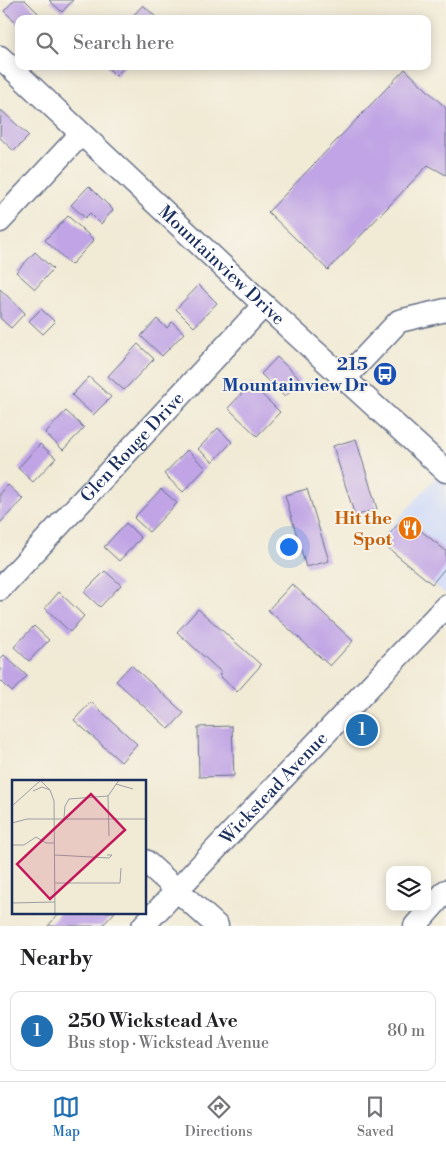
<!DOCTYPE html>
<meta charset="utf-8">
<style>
body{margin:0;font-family:"Libre Bodoni",serif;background:#f2f2f2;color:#202124}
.controls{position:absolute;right:15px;bottom:15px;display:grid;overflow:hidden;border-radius:10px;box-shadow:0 2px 12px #0003}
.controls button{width:45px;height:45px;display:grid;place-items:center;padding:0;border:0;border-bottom:1px solid #e0e0e0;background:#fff;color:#202124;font:25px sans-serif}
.you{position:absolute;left:288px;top:546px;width:18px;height:18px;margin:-12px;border:4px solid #fff;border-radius:50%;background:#1a73e8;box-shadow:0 0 0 8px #1a73e833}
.badge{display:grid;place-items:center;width:32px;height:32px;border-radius:50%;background:#1f6fb2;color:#fff;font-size:16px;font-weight:700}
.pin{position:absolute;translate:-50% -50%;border:2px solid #fff;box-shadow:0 1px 5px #0006}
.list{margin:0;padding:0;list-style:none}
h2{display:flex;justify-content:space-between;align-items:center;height:65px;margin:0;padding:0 20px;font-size:21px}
h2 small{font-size:16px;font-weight:400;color:#757577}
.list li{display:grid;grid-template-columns:32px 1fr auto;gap:15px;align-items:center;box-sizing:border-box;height:80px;margin:0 10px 10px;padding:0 10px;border:1px solid #e0e0e0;border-radius:10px}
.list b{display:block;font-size:19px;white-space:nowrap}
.list p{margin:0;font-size:16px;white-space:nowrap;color:#757577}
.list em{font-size:16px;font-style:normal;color:#757577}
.icon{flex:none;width:28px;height:28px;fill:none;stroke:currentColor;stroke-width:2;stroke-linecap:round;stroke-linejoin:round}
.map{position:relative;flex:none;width:446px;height:926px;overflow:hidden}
.search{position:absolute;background:#fff;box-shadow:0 2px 12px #0003;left:15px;right:15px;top:15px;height:55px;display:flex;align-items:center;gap:12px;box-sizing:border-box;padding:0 18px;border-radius:10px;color:#757577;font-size:19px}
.sheet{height:155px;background:#fff}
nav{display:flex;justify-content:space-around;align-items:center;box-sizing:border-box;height:70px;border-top:1px solid #e0e0e0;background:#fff;font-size:14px;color:#757577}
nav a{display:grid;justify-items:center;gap:2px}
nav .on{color:#1f6fb2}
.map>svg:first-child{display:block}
.built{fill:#cedafa}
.building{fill:#c0a4e5}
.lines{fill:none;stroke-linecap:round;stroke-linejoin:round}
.minor-casing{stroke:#667088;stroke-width:25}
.minor{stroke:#fff;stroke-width:22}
.labels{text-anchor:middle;stroke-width:4;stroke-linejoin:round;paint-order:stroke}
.street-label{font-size:18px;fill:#1b2f5e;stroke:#f7f3e8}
.transit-label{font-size:18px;font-weight:bold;fill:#164399;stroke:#f7f3e8;text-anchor:end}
.food-label{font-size:18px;font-weight:bold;fill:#c56008;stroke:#f7f3e8;text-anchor:end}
.inset-road{fill:none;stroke:#9b9fa5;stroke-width:1}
.view{fill:#c2185b;fill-opacity:0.15;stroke:#c2185b;stroke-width:2.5}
.inset-edge{fill:none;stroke:#1b2f5e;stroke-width:2.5}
</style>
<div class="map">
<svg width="446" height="926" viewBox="0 0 446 926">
<rect width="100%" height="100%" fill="#f7f3e8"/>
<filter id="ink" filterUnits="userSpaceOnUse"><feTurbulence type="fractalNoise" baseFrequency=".02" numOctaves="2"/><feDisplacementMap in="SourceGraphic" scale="10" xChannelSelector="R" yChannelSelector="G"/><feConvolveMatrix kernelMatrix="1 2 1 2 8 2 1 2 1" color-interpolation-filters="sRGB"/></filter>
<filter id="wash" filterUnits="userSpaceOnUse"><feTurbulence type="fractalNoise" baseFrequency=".0096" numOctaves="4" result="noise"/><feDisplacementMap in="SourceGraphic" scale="20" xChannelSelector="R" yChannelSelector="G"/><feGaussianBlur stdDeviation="1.12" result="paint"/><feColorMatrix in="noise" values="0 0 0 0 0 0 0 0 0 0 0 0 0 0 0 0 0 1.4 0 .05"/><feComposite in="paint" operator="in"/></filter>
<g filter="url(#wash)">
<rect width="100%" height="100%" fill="#f1ead5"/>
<!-- built -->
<polygon class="built" points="443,469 446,471 446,594 379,541"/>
<g id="blocks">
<!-- building -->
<g class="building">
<polygon points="14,0 25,0 44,19 19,19 19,25 4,11"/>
<polygon points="49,0 73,0 62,12"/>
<polygon points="143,5 158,19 130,19"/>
<polygon points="106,66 125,66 116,76"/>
<polygon points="405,69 446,108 446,175 428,165 328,270 268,212"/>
<polygon points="1,110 29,136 14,151 0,138"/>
<polygon points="89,186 113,210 101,224 90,213 85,218 71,205"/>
<polygon points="68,216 94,240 71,265 45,240"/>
<polygon points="35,252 53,269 35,289 16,272"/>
<polygon points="199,285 217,303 194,327 176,309"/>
<polygon points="0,289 25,313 11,328 0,318"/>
<polygon points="41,309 55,322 43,334 29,321"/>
<polygon points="157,319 167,328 172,322 184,333 162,356 141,336"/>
<polygon points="138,344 154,359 124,390 108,376"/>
<polygon points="277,357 301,380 285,397 261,374"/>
<polygon points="89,377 111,397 93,415 72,395"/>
<polygon points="251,384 280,412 257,436 228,408"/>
<polygon points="66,411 84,428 63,450 45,433"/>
<polygon points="218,428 232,442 213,462 198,449"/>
<polygon points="356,439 377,509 355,516 333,446"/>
<polygon points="40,444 56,458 33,482 18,468"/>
<polygon points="187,450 206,468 183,492 164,474"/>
<polygon points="8,485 23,499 0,523 0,494"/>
<polygon points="161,489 177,503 149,532 134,518"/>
<polygon points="307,489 329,561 306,567 285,495"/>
<polygon points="404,517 446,551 446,567 432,584 382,543"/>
<polygon points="126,523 141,538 119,561 104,547"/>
<polygon points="105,571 121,585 100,607 84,592"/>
<polygon points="292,584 353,641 330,666 268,610"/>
<polygon points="59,592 84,616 70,632 45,608"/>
<polygon points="198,609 261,665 237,692 219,675 222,673 177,632"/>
<polygon points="34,626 49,640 29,661 14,647"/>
<polygon points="4,655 27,676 12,692 0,680 0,659"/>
<polygon points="131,665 184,713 169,729 116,681"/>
<polygon points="91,702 137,744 121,762 74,720"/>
<polygon points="232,726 234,776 199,777 198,727"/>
<polygon points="60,912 115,912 102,926 48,926"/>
</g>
</g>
</g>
<g filter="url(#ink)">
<use href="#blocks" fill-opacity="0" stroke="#667088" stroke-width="1"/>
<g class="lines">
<!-- minor casing -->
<g class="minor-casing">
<g id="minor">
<path id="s1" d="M0 57 264 305 446 471"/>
<polyline points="0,221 81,134"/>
<polyline points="346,377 399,321 446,310"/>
<path id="s2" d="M0 589 264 305"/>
<polyline points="145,861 217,926"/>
<path id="s3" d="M143 926 446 606"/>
<polyline points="415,926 446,891"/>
</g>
</g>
<!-- minor -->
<use href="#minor" class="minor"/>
</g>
</g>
<!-- icons -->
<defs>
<g id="bus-disc" transform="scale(1.25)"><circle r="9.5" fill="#1a4fb4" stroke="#f7f3e8"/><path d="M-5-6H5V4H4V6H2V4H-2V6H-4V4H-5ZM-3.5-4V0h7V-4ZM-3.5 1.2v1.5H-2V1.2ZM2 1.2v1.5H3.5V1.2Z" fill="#fff"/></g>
<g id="restaurant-disc" transform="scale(1.25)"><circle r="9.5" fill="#e8710a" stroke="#f7f3e8"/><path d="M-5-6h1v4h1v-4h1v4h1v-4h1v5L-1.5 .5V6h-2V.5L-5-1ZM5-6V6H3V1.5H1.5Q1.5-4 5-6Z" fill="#fff"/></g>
</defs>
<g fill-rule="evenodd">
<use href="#bus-disc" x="385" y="374"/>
<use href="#restaurant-disc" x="410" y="528"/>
</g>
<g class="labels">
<!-- street labels -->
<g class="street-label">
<text dy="6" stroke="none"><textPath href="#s1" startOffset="304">Mountainview Drive</textPath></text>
<text dy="6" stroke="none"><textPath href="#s2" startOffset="194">Glen Rouge Drive</textPath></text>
<text dy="6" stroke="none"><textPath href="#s3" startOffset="190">Wickstead Avenue</textPath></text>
</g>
<!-- transit labels -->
<g class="transit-label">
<text x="368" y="370">215<tspan x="368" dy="21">Mountainview Dr</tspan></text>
</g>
<!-- food labels -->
<g class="food-label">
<text x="392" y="524">Hit the<tspan x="392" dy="21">Spot</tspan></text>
</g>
</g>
<!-- overview -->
<g transform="translate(12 780)">
<rect width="134" height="134" fill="#f1ead5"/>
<path class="inset-road" d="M29 1 38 10 42 21 43 134M104 4 121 9M21 11 30 7 38 10M0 26 29 0M52 38 53 26 57 19 96 16M0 43 15 39H134M97 56 96 16 107 0M0 65H12L24 57 34 63H42M43 75 97 78 100 75H95M43 103H108L109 88M0 123 43 122"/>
<path class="view" d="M79 14 113 50 38 119 5 84Z"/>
<rect width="134" height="134" class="inset-edge"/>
</g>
</svg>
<div class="controls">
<button><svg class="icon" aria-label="layers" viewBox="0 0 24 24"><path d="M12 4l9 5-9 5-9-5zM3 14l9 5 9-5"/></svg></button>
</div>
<div class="you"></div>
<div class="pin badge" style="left:362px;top:730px">1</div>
<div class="search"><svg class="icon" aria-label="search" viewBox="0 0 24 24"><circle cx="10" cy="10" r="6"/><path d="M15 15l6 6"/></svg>Search here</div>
</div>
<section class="sheet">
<h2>Nearby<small></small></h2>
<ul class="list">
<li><span class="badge">1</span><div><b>250 Wickstead Ave</b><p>Bus stop · Wickstead Avenue</p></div><em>80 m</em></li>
</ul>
</section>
<nav>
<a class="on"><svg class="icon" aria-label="map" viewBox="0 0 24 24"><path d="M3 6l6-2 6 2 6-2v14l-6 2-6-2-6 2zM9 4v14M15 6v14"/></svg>Map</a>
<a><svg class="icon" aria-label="directions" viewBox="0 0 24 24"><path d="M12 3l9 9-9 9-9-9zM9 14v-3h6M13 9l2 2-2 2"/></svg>Directions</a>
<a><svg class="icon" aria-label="saved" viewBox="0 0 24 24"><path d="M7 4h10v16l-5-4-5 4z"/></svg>Saved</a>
</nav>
